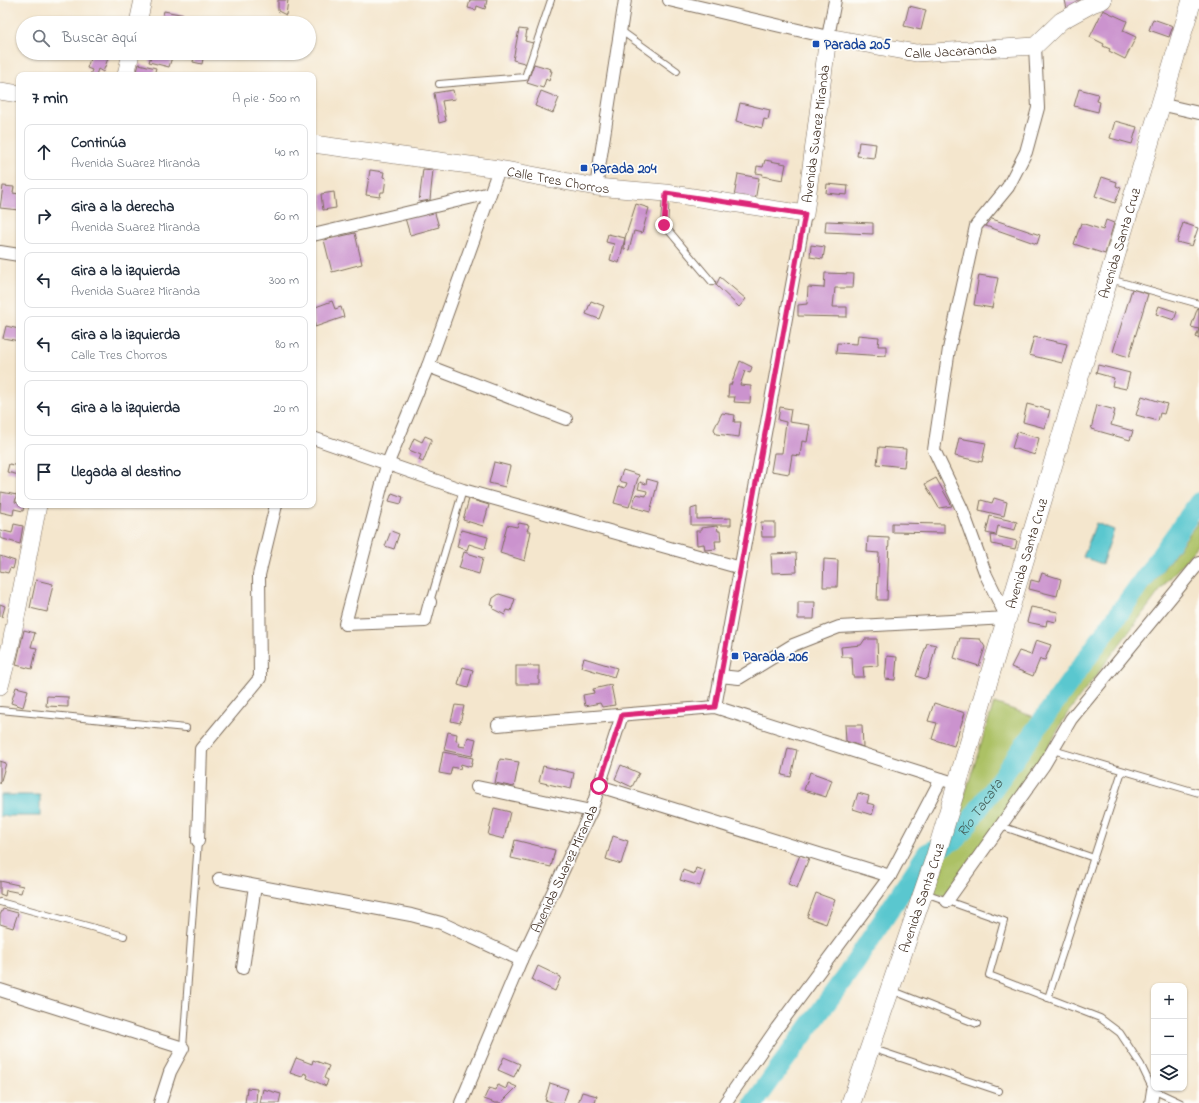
<!DOCTYPE html>
<html lang="es">
<meta charset="utf-8">
<style>
body{margin:0;font-family:"Indie Flower",sans-serif;background:#f6f6f7;color:#1f2937}
.controls{position:absolute;right:12px;bottom:12px;display:grid;overflow:hidden;border-radius:8px;box-shadow:0 1px 3px #0004}
.controls button{width:36px;height:36px;display:grid;place-items:center;padding:0;border:0;border-bottom:1px solid #e0e1e3;background:#fff;color:#1f2937;font:20px sans-serif}
.stop{position:absolute;width:12px;height:12px;margin:-9px;border:3px solid #db2777;border-radius:50%;background:#fff}
.stop.end{background:#db2777;border-color:#fff;box-shadow:0 1px 4px #0008}
.list{margin:0;padding:0;list-style:none}
h2{display:flex;justify-content:space-between;align-items:center;height:52px;margin:0;padding:0 16px;font-size:17px}
h2 small{font-size:13px;font-weight:400;color:#747a83}
.list li{display:grid;grid-template-columns:26px 1fr auto;gap:12px;align-items:center;box-sizing:border-box;height:56px;margin:0 8px 8px;padding:0 8px;border:1px solid #e0e1e3;border-radius:8px}
.list b{display:block;font-size:15px;white-space:nowrap}
.list p{margin:0;font-size:13px;white-space:nowrap;color:#747a83}
.list em{font-size:13px;font-style:normal;color:#747a83}
.icon{flex:none;width:22px;height:22px;fill:none;stroke:currentColor;stroke-width:2;stroke-linecap:round;stroke-linejoin:round}
.map{position:relative;flex:none;width:1199px;height:1103px;overflow:hidden}
.search{position:absolute;background:#fff;box-shadow:0 1px 3px #0004;left:16px;top:16px;width:300px;height:44px;display:flex;align-items:center;gap:10px;box-sizing:border-box;padding:0 14px;border-radius:22px;color:#747a83;font-size:15px}
.panel{position:absolute;background:#fff;box-shadow:0 1px 3px #0004;left:16px;top:72px;width:300px;height:436px;border-radius:8px}
.map>svg:first-child{display:block}
.green{fill:#acc165;stroke:#747642}
.water{fill:#5ac7cf;stroke:#4a7876}
.lines{fill:none;stroke-linecap:round;stroke-linejoin:round}
.river{stroke:#5ac7cf;stroke-width:20}
.building{fill:#cb93ce}
.service-casing{stroke:#7c6c5b;stroke-width:8}
.minor-casing{stroke:#7c6c5b;stroke-width:14}
.secondary-casing{stroke:#7c6c5b;stroke-width:18}
.primary-casing{stroke:#7c6c5b;stroke-width:20}
.service{stroke:#fff;stroke-width:6}
.minor{stroke:#fff;stroke-width:12}
.secondary{stroke:#fff;stroke-width:17}
.primary{stroke:#fff;stroke-width:19}
.route{stroke:#db2777;stroke-width:5}
.transit-dot{fill:#1a4fb4;stroke:#fdfcf7;stroke-width:1.5}
.labels{text-anchor:middle;stroke-width:3.5;stroke-linejoin:round;paint-order:stroke}
.transit-label{font-size:14px;font-weight:bold;fill:#164399;stroke:#fdfcf7;text-anchor:start}
.street-label{font-size:14px;fill:#3b2a1e;stroke:#fdfcf7}
.water-label{font-size:15px;font-style:italic;fill:#46615c;stroke:#fdfcf7}
</style>
<div class="map">
<svg width="1199" height="1103" viewBox="0 0 1199 1103">
<rect width="100%" height="100%" fill="#fdfcf7"/>
<filter id="ink" filterUnits="userSpaceOnUse"><feTurbulence type="fractalNoise" baseFrequency=".025" numOctaves="2"/><feDisplacementMap in="SourceGraphic" scale="8" xChannelSelector="R" yChannelSelector="G"/><feConvolveMatrix kernelMatrix="1 2 1 2 8 2 1 2 1" color-interpolation-filters="sRGB"/></filter>
<filter id="wash" filterUnits="userSpaceOnUse"><feTurbulence type="fractalNoise" baseFrequency=".012" numOctaves="4" result="noise"/><feDisplacementMap in="SourceGraphic" scale="16" xChannelSelector="R" yChannelSelector="G"/><feGaussianBlur stdDeviation="0.9" result="paint"/><feColorMatrix in="noise" values="0 0 0 0 0 0 0 0 0 0 0 0 0 0 0 0 0 1.4 0 .05"/><feComposite in="paint" operator="in"/></filter>
<g filter="url(#wash)">
<rect width="100%" height="100%" fill="#f4e6cd"/>
<!-- green -->
<g class="green">
<polygon points="1199,521 1199,544 1165,584 1067,714 1040,762 945,896 933,893 948,846 957,846"/>
<polygon points="994,703 1035,717 953,832"/>
</g>
<!-- water -->
<g class="water">
<polygon points="1096,523 1114,530 1102,564 1083,557"/>
<rect x="0" y="795" width="40" height="21"/>
</g>
<g class="lines">
<!-- river -->
<path class="river" id="s1" d="M754 1103 848 973 927 853 957 839 1199 502"/>
</g>
<g id="blocks">
<!-- building -->
<g class="building">
<polygon points="278,0 288,0 286,15 278,11"/>
<polygon points="470,0 487,0 485,9 477,6 476,10 468,8"/>
<polygon points="1065,0 1084,0 1067,9"/>
<polygon points="909,6 926,10 921,30 904,26"/>
<polygon points="1103,10 1127,21 1123,31 1136,37 1125,59 1109,51 1110,49 1103,46 1104,44 1090,37"/>
<polygon points="164,11 185,15 183,23 161,23"/>
<polygon points="1153,19 1173,26 1169,37 1149,30"/>
<polygon points="519,29 527,30 525,41 533,43 528,64 513,60"/>
<polygon points="92,53 110,53 103,72 98,69 96,75 90,75 92,70 87,68"/>
<polygon points="152,53 172,57 169,67 149,62"/>
<polygon points="183,53 204,53 202,64 193,62 194,57 183,55"/>
<polygon points="139,64 156,68 154,75 136,75"/>
<polygon points="534,64 551,69 550,71 552,71 549,81 546,79 543,88 527,83"/>
<polygon points="1079,89 1098,94 1096,101 1100,102 1098,112 1074,106"/>
<polygon points="453,90 455,99 442,101 446,121 439,123 434,93"/>
<polygon points="541,91 559,98 553,113 535,106"/>
<polygon points="740,103 770,110 768,120 764,119 762,128 736,121"/>
<polygon points="1115,121 1137,127 1132,144 1110,138"/>
<polygon points="859,142 876,144 874,158 857,156"/>
<polygon points="765,160 786,164 783,180 762,176 763,174 756,173 757,166 763,167"/>
<polygon points="423,169 433,170 430,200 419,202"/>
<polygon points="370,170 384,172 383,177 386,178 384,192 381,192 380,197 366,195"/>
<polygon points="738,174 759,178 755,201 734,197"/>
<polygon points="1102,177 1117,182 1116,186 1121,188 1115,203 1095,196"/>
<polygon points="827,184 848,186 847,195 826,193"/>
<polygon points="3,186 14,187 13,193 19,194 19,210 0,208"/>
<polygon points="334,192 336,208 323,210 321,194"/>
<polygon points="636,204 649,208 642,233 634,231 629,250 624,249 625,238 619,263 610,260 614,244 606,242 608,234 625,238"/>
<polygon points="434,210 439,227 410,235 405,218"/>
<polygon points="989,218 1040,235 1037,244 983,225"/>
<polygon points="1106,220 1114,223 1105,254 1074,244 1081,223 1103,230"/>
<polygon points="826,221 873,223 873,234 825,232"/>
<polygon points="1183,223 1198,228 1192,246 1177,242"/>
<polygon points="355,233 362,264 332,272 324,240"/>
<polygon points="811,245 825,247 823,259 810,257"/>
<polygon points="825,273 854,274 853,288 835,288 833,307 847,307 847,317 798,316 798,305 807,304 808,287 824,288"/>
<polygon points="979,275 998,278 992,308 974,305"/>
<polygon points="720,277 746,299 739,307 716,285"/>
<polygon points="1132,289 1148,294 1129,357 1113,352"/>
<polygon points="332,301 335,309 341,307 344,317 315,327 313,308"/>
<polygon points="591,301 604,306 599,319 586,314"/>
<polygon points="1199,304 1199,339 1196,337 1199,329 1191,327"/>
<polygon points="1159,306 1177,312 1174,320 1156,314"/>
<polygon points="6,326 19,329 19,341 3,338"/>
<polygon points="858,335 879,337 878,346 886,346 886,356 836,353 837,343 857,344"/>
<polygon points="1034,337 1067,344 1062,363 1029,355"/>
<polygon points="740,361 752,367 750,373 745,371 740,385 751,386 750,403 734,402 735,397 728,397 729,385 731,385"/>
<polygon points="1098,365 1130,373 1126,389 1112,386 1114,378 1096,373"/>
<polygon points="1142,396 1167,404 1164,414 1160,413 1158,421 1136,415"/>
<polygon points="1027,404 1050,410 1045,428 1023,422"/>
<polygon points="1097,405 1115,410 1111,425 1133,431 1130,440 1091,429"/>
<polygon points="780,407 791,409 789,422 810,425 807,442 802,441 800,456 792,455 789,474 771,471 774,453 782,453 786,422 778,420"/>
<polygon points="722,413 735,415 734,422 741,422 739,437 716,434 714,429"/>
<polygon points="1017,432 1039,438 1035,455 1012,448"/>
<polygon points="425,436 432,439 423,462 419,460 421,455 409,450 414,438 422,442"/>
<polygon points="959,438 986,443 982,462 955,456"/>
<polygon points="879,447 906,449 904,467 877,464"/>
<polygon points="494,462 510,466 505,487 489,483"/>
<polygon points="9,464 19,466 19,475 7,472"/>
<polygon points="623,470 639,475 629,507 614,503 619,486 625,488 627,483 619,481"/>
<polygon points="936,478 952,506 939,508 925,484"/>
<polygon points="647,479 658,482 650,512 632,507 636,494 646,496 647,491 638,489 640,482 646,484"/>
<polygon points="1,492 17,495 15,502 19,503 19,505 24,505 23,511 14,509 13,515 0,512"/>
<polygon points="392,493 403,497 401,504 389,501"/>
<polygon points="994,498 1007,502 1004,516 979,510 981,500 992,503"/>
<polygon points="469,499 489,505 483,526 463,520"/>
<polygon points="697,507 697,519 731,518 731,525 691,525 691,509"/>
<polygon points="990,516 1017,522 1015,530 998,526 996,535 986,533"/>
<polygon points="761,522 775,522 775,537 762,537"/>
<polygon points="519,523 529,525 527,531 531,531 525,561 500,553 507,525 517,527"/>
<polygon points="892,523 944,524 944,533 892,532"/>
<polygon points="14,524 23,526 20,544 0,538 0,530 12,533"/>
<polygon points="717,526 718,531 720,531 721,541 715,541 716,549 705,550 704,544 697,545 696,531 701,531 701,528"/>
<polygon points="461,530 488,537 485,549 469,544 467,550 457,547"/>
<polygon points="391,531 399,534 394,549 385,546"/>
<polygon points="991,535 1017,541 1015,549 992,544"/>
<polygon points="868,537 889,538 887,600 877,600 879,553 867,552"/>
<polygon points="464,552 483,558 479,574 459,568"/>
<polygon points="796,553 797,572 772,573 771,554"/>
<polygon points="0,556 15,561 13,569 10,568 8,573 0,571"/>
<polygon points="824,559 838,560 837,587 823,587"/>
<polygon points="1042,573 1061,579 1057,596 1029,589 1031,580 1039,582"/>
<polygon points="36,580 53,584 47,612 30,608"/>
<polygon points="499,594 515,599 511,611 507,610 505,615 493,609 494,606 491,605 493,598"/>
<polygon points="798,602 815,602 814,619 798,619"/>
<polygon points="0,604 5,606 2,617 0,616"/>
<polygon points="1031,607 1058,612 1056,622 1047,620 1046,626 1027,622"/>
<polygon points="24,630 35,633 31,647 37,648 32,669 16,665"/>
<polygon points="960,638 980,639 985,647 979,666 954,658"/>
<polygon points="865,639 877,639 878,666 863,667 864,677 853,677 852,657 842,657 841,647 861,645"/>
<polygon points="1036,640 1051,645 1045,660 1040,659 1033,676 1011,667 1019,651 1031,655"/>
<polygon points="927,643 936,645 928,677 925,679 916,676"/>
<polygon points="887,656 897,657 895,680 885,679"/>
<polygon points="584,658 617,668 614,677 581,667"/>
<rect x="516" y="666" width="23" height="18"/>
<polygon points="463,667 473,670 468,688 458,685"/>
<polygon points="611,685 615,705 602,707 600,703 585,706 583,695 594,693 593,689"/>
<polygon points="16,687 28,690 23,707 11,703"/>
<polygon points="47,696 68,697 68,707 46,706"/>
<polygon points="934,703 965,713 954,746 932,739 937,723 928,721"/>
<polygon points="455,705 464,706 460,723 451,721"/>
<polygon points="845,725 862,725 863,747 846,741"/>
<polygon points="448,732 457,734 456,741 460,742 459,746 465,747 468,737 476,739 472,756 444,750"/>
<polygon points="788,748 797,750 791,777 782,775"/>
<polygon points="443,752 473,758 471,767 461,764 460,769 452,767 450,775 439,773"/>
<polygon points="500,759 519,762 514,787 495,783"/>
<polygon points="0,761 6,763 0,784"/>
<polygon points="621,765 639,773 632,787 615,779"/>
<polygon points="543,766 574,773 571,789 539,782"/>
<polygon points="810,772 832,780 826,797 804,790"/>
<polygon points="858,793 869,796 867,803 875,805 872,815 853,809"/>
<polygon points="494,808 510,812 504,839 488,835"/>
<polygon points="613,836 628,841 621,864 606,859"/>
<polygon points="515,840 555,850 551,867 511,858"/>
<polygon points="800,855 809,858 797,888 788,884"/>
<polygon points="696,868 705,871 700,886 680,880 683,870 694,874"/>
<polygon points="0,881 23,886 21,893 6,890 5,896 0,894"/>
<polygon points="816,893 835,900 826,924 807,917"/>
<polygon points="3,909 18,913 13,928 0,924 0,915"/>
<polygon points="538,966 561,977 555,991 532,980"/>
<polygon points="504,1057 520,1064 514,1077 498,1070"/>
<polygon points="296,1058 312,1064 313,1060 329,1066 324,1078 328,1080 326,1086 307,1078 308,1075 304,1073 302,1077 290,1073"/>
<polygon points="508,1083 517,1087 501,1103 495,1103 484,1099 489,1088 496,1090 498,1085 506,1089"/>
<polygon points="550,1083 568,1089 563,1103 555,1103 545,1100"/>
<polygon points="247,1088 257,1089 256,1103 245,1103"/>
<polygon points="263,1089 281,1094 279,1103 260,1103"/>
<polygon points="582,1092 597,1096 595,1103 578,1103"/>
</g>
</g>
</g>
<g filter="url(#ink)">
<use href="#blocks" fill-opacity="0" stroke="#7c6c5b" stroke-width="1"/>
<g class="lines">
<!-- service casing -->
<g class="service-casing">
<g id="service">
<polyline points="620,30 677,71"/>
<polyline points="439,84 525,77 551,0"/>
<polyline points="666,195 664,225 712,282"/>
<polyline points="1110,279 1199,304"/>
<polyline points="430,602 463,490"/>
<polyline points="0,710 186,728"/>
<polyline points="1053,750 1199,793"/>
<polyline points="1001,826 1094,858"/>
<polyline points="925,893 1004,921 989,975 1100,1018 1120,1033 1141,1065 1153,1090 1181,1103"/>
<polyline points="0,902 124,936"/>
<polyline points="891,990 977,1024"/>
<polyline points="1048,998 1122,771"/>
<polyline points="183,1048 198,841"/>
<polyline points="871,1048 999,1091"/>
</g>
</g>
<!-- minor casing -->
<g class="minor-casing">
<g id="minor">
<polyline points="669,0 828,37 835,0"/>
<polyline points="1160,104 1199,113"/>
<polyline points="596,187 625,0"/>
<polyline points="313,235 490,193"/>
<polyline points="0,252 19,255"/>
<polyline points="428,366 566,419"/>
<polyline points="313,438 463,490 741,568"/>
<polyline points="430,602 425,621 345,624 387,465 428,366 499,169"/>
<polyline points="720,676 739,678 793,645 839,627 1007,618 986,575 962,509 934,450 949,349 976,226 1008,187 1026,152 1038,108 1035,46"/>
<polyline points="715,707 805,214"/>
<polyline points="498,725 715,707 957,784"/>
<polyline points="599,786 890,876"/>
<polyline points="477,787 591,811"/>
<polyline points="198,841 201,749 260,678 259,575 276,505"/>
<polyline points="219,879 411,915 441,923 521,960"/>
<polyline points="947,901 1044,765 1071,719 1199,563"/>
<polyline points="243,968 255,886"/>
<polyline points="0,990 183,1048 170,1072 160,1103"/>
<path id="s2" d="M461 1103 521 960 591 811 622 715"/>
<polyline points="725,1103 777,1028 890,876 941,779"/>
<polyline points="1151,1103 1153,1090"/>
</g>
</g>
<!-- secondary casing -->
<g class="secondary-casing">
<g id="secondary">
<polyline points="138,23 143,0"/>
<polyline points="126,75 131,53"/>
<polyline points="0,91 19,94"/>
<path id="s3" d="M313 144 499 169 596 187 666 193 805 214 828 37 916 53 1035 46 1061 21 1092 4 1103 0"/>
<polyline points="0,686 10,648 38,505"/>
</g>
</g>
<!-- primary casing -->
<g class="primary-casing">
<g id="primary">
<path id="s4" d="M851 1103 935 858 1192 0"/>
</g>
</g>
<!-- service -->
<use href="#service" class="service"/>
<!-- minor -->
<use href="#minor" class="minor"/>
<!-- secondary -->
<use href="#secondary" class="secondary"/>
<!-- primary -->
<use href="#primary" class="primary"/>
</g>
</g>
<g class="lines" filter="url(#ink)">
<!-- route -->
<polyline class="route" points="599,786 622,715 715,707 805,214 666,193 664,225"/>
</g>
<!-- markers -->
<g class="transit-dot">
<rect x="812" y="40" width="8" height="8" rx="2"/>
<rect x="580" y="164" width="8" height="8" rx="2"/>
<rect x="731" y="652" width="8" height="8" rx="2"/>
</g>
<g class="labels">
<!-- transit labels -->
<g class="transit-label">
<text x="824" y="49">Parada 205</text>
<text x="592" y="173">Parada 204</text>
<text x="743" y="661">Parada 206</text>
</g>
<!-- street labels -->
<g class="street-label">
<text dy="5" stroke="none"><textPath href="#s3" startOffset="800">Calle Jacaranda</textPath></text>
<text dy="5" stroke="none"><textPath href="#s3" startOffset="578">Avenida Suarez Miranda</textPath></text>
<text dy="5" stroke="none"><textPath href="#s3" startOffset="248">Calle Tres Chorros</textPath></text>
<text dy="5" stroke="none"><textPath href="#s4" startOffset="901">Avenida Santa Cruz</textPath></text>
<text dy="5" stroke="none"><textPath href="#s4" startOffset="577">Avenida Santa Cruz</textPath></text>
<text dy="5" stroke="none"><textPath href="#s2" startOffset="256">Avenida Suarez Miranda</textPath></text>
<text dy="5" stroke="none"><textPath href="#s4" startOffset="217">Avenida Santa Cruz</textPath></text>
</g>
<!-- water labels -->
<g class="water-label">
<text dy="5" stroke="none"><textPath href="#s1" startOffset="376">Río Tacata</textPath></text>
</g>
</g>
</svg>
<div class="controls">
<button>+</button>
<button>−</button>
<button><svg class="icon" aria-label="layers" viewBox="0 0 24 24"><path d="M12 4l9 5-9 5-9-5zM3 14l9 5 9-5"/></svg></button>
</div>
<div class="stop" style="left:599px;top:786px"></div>
<div class="stop end" style="left:664px;top:225px"></div>
<div class="search"><svg class="icon" aria-label="search" viewBox="0 0 24 24"><circle cx="10" cy="10" r="6"/><path d="M15 15l6 6"/></svg>Buscar aquí</div>
<section class="panel">
<h2>7 min<small>A pie · 500 m</small></h2>
<ul class="list">
<li><svg class="icon" aria-label="ahead" viewBox="0 0 24 24"><path d="M12 20V5M6 11l6-6 6 6"/></svg><div><b>Continúa</b><p>Avenida Suarez Miranda</p></div><em>40 m</em></li>
<li><svg class="icon" aria-label="right" viewBox="0 0 24 24"><path d="M7 20v-9h11M14 6l5 5-5 5"/></svg><div><b>Gira a la derecha</b><p>Avenida Suarez Miranda</p></div><em>60 m</em></li>
<li><svg class="icon" aria-label="left" viewBox="0 0 24 24"><path d="M17 20v-9H6M10 6l-5 5 5 5"/></svg><div><b>Gira a la izquierda</b><p>Avenida Suarez Miranda</p></div><em>300 m</em></li>
<li><svg class="icon" aria-label="left" viewBox="0 0 24 24"><path d="M17 20v-9H6M10 6l-5 5 5 5"/></svg><div><b>Gira a la izquierda</b><p>Calle Tres Chorros</p></div><em>80 m</em></li>
<li><svg class="icon" aria-label="left" viewBox="0 0 24 24"><path d="M17 20v-9H6M10 6l-5 5 5 5"/></svg><div><b>Gira a la izquierda</b></div><em>20 m</em></li>
<li><svg class="icon" aria-label="arrive" viewBox="0 0 24 24"><path d="M6 21V4h12l-3 4 3 4H6"/></svg><div><b>Llegada al destino</b></div></li>
</ul>
</section>
</div>
